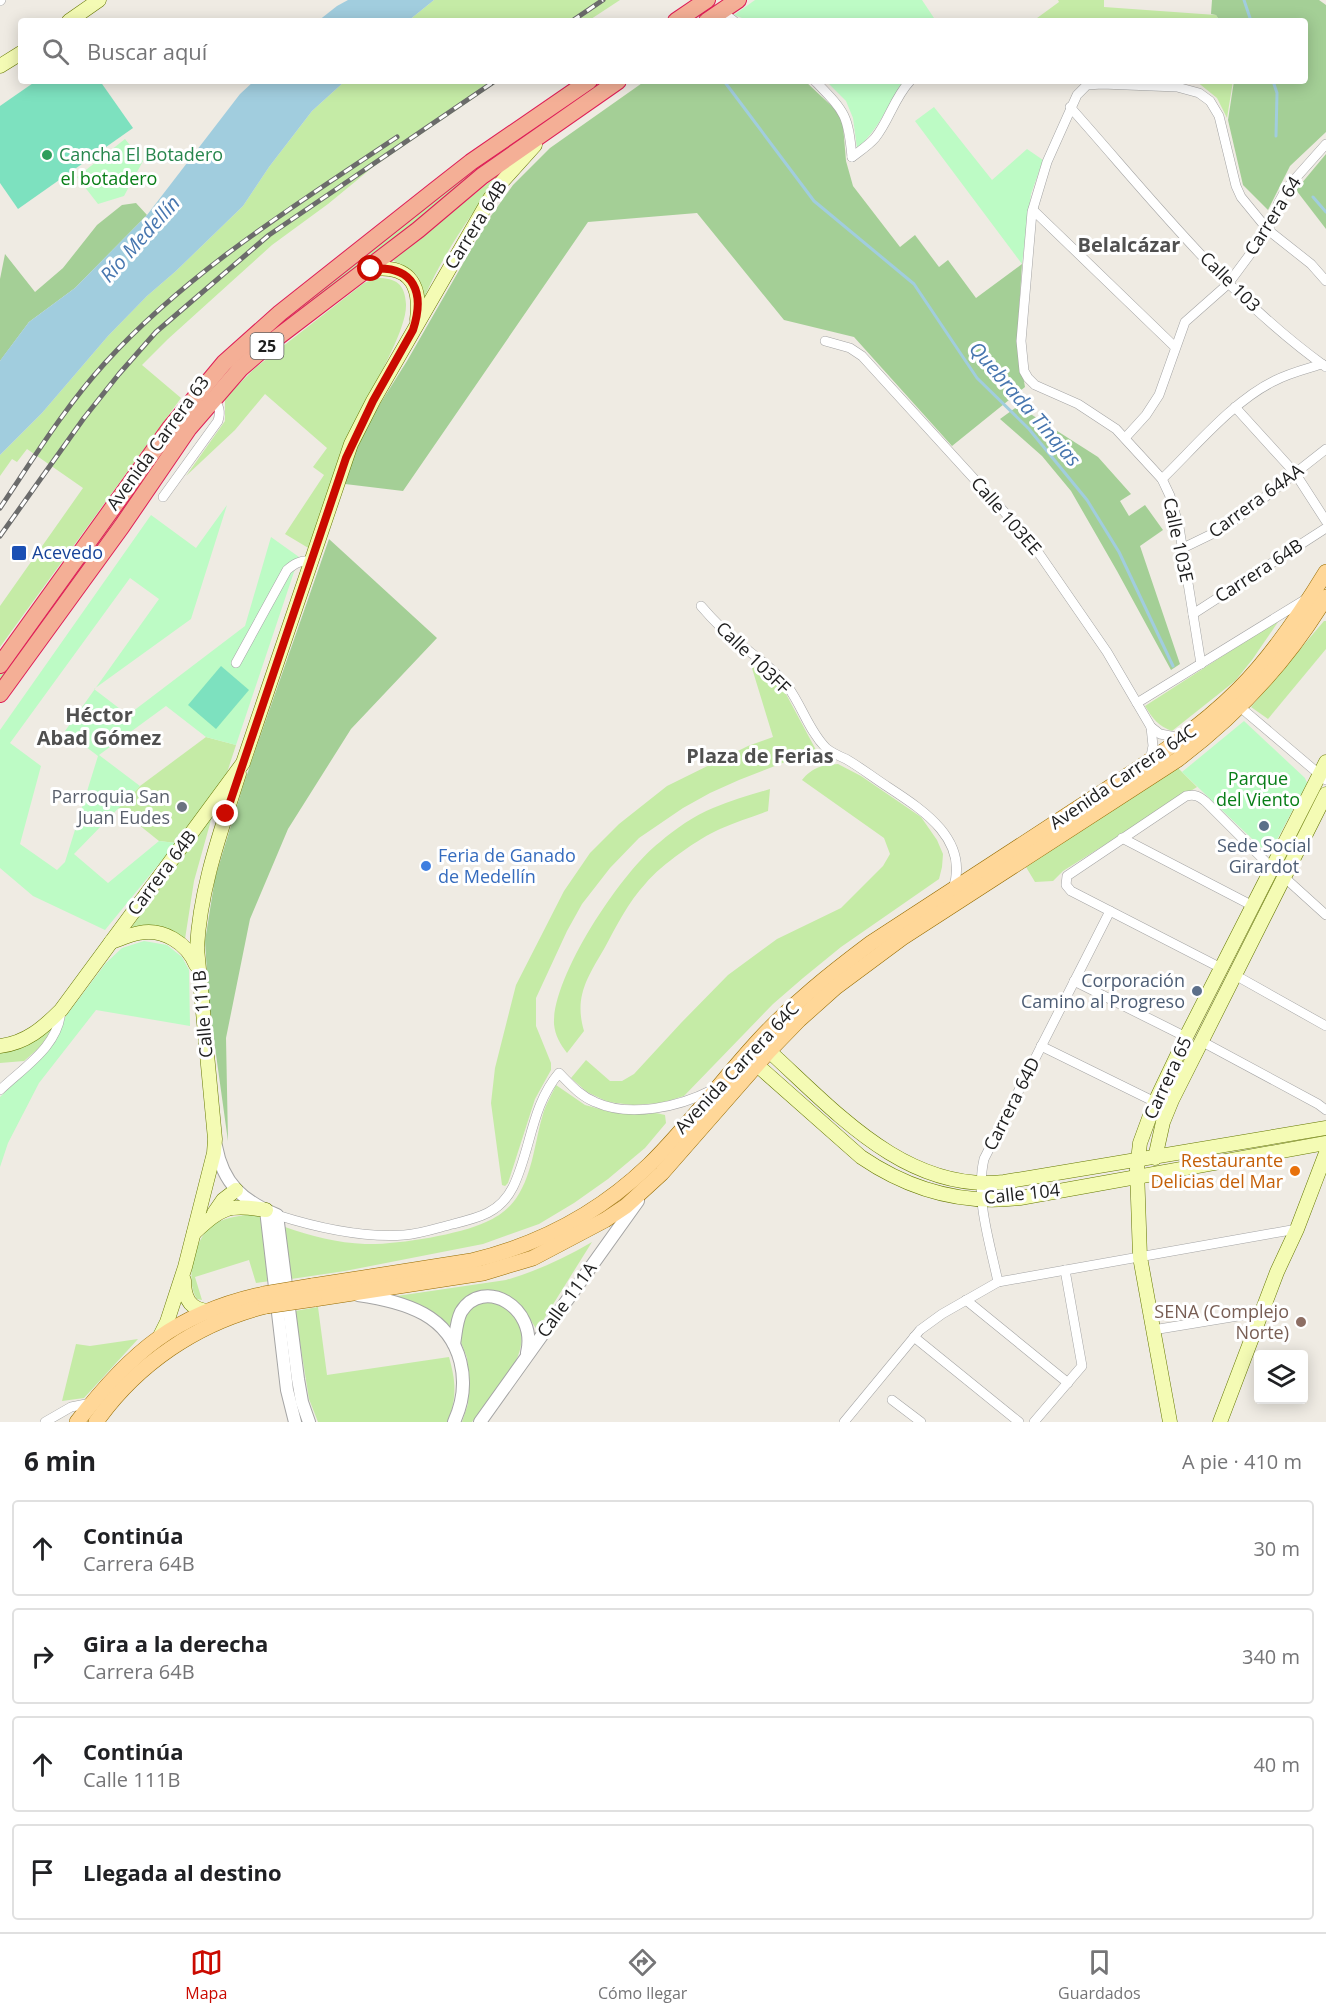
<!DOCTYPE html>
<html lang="es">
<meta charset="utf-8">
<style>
body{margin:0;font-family:"Open Sans",sans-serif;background:#f6f6f6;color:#202124}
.controls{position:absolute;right:18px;bottom:18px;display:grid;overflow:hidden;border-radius:6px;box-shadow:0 3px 15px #0003}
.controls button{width:54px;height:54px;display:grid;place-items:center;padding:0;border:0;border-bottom:2px solid #e0e0e0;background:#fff;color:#202124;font:30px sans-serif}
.stop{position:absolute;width:18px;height:18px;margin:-14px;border:4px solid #ca0a00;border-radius:50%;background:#fff}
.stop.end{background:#ca0a00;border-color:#fff;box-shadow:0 2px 6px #0008}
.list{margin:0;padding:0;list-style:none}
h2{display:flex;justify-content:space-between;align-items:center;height:78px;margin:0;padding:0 24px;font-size:26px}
h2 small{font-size:20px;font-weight:400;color:#757577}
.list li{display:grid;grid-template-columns:39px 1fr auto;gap:18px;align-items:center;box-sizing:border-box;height:96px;margin:0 12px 12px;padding:0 12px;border:2px solid #e0e0e0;border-radius:6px}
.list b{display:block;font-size:22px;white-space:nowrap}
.list p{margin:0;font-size:20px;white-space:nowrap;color:#757577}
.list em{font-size:20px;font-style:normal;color:#757577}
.icon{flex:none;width:33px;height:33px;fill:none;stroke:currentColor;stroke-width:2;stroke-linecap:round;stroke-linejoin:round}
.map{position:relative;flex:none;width:1326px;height:1422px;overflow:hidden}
.search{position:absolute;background:#fff;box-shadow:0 3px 15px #0003;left:18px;right:18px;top:18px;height:66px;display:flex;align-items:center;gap:15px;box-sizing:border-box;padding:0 21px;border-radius:6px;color:#757577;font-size:22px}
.sheet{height:510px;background:#fff}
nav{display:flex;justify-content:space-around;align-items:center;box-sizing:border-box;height:84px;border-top:2px solid #e0e0e0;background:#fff;font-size:16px;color:#757577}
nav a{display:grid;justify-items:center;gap:3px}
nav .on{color:#ca0a00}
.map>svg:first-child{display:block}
.grass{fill:#c5eba6}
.forest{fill:#a4cf96}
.park{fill:#bdfbc5;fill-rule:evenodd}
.pitch{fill:#7de1bf}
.water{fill:#a1cdde}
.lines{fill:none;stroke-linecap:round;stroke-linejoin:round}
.stream{stroke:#a1cdde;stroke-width:3}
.minor-casing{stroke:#a4a4a4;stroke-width:10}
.tertiary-casing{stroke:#a4a4a4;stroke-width:14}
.secondary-casing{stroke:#647701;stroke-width:15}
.primary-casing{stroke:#966c00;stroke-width:16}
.trunk-casing{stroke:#de1e57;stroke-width:18}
.minor{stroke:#fff;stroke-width:9}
.tertiary{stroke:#fff;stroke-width:12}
.secondary{stroke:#f4fbb4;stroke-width:14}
.primary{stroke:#ffd798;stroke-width:15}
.trunk{stroke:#f4af96;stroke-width:16}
.rail-casing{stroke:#6b6b6b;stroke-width:5}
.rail{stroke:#fff;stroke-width:3;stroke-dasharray:9;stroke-linecap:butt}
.primary-bridge-casing{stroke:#966c00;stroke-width:16;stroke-linecap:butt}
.primary-bridge{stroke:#ffd798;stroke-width:15}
.route{stroke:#ca0a00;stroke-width:8}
.leisure-dot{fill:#2e9e5b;stroke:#fff;stroke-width:2}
.transit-dot{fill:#1a4fb4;stroke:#fff;stroke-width:2}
.worship-dot{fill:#6b7280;stroke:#fff;stroke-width:2}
.service-dot{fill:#5c6f8a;stroke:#fff;stroke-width:2}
.shop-dot{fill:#3f7fe0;stroke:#fff;stroke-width:2}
.food-dot{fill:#e8710a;stroke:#fff;stroke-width:2}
.education-dot{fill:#8d6e63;stroke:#fff;stroke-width:2}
.labels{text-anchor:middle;stroke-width:6;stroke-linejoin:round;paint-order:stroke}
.shield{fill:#fff;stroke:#616161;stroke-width:1.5}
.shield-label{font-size:16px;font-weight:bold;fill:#1d1d1d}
.leisure-label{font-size:18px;fill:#27864d;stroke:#fff;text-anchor:start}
.park-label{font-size:18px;fill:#087e17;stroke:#fff}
.street-label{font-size:18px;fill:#1d1d1d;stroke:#fff}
.transit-label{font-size:18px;fill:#164399;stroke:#fff;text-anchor:start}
.worship-label{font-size:18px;fill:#5b616d;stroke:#fff;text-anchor:end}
.service-label{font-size:18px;fill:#4e5e75;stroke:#fff}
.shop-label{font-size:18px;fill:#366cbe;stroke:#fff;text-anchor:start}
.food-label{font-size:18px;fill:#c56008;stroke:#fff;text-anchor:end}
.education-label{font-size:18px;fill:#785e54;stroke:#fff;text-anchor:end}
.water-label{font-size:20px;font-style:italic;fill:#4776af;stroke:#fff}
.neighbourhood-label{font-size:20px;font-weight:bold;fill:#505050;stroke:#fff}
</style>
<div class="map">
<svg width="1326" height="1422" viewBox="0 0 1326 1422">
<rect width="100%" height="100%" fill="#efebe3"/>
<!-- grass -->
<g class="grass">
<polygon points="434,0 620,0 588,21 408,21"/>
<polygon points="1058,0 1104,0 1104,7 1216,15 1220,21 1033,21 1059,2"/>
<polygon points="345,81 499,81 373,167 328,204 272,245 168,339 142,365 181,398 0,647 0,606 83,488 27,449 17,462 12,459 0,476 0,455 42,413 108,336 147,296 176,271 243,206 269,167 312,111"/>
<polygon points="597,81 609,81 263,342 0,685 0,674 152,463 253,342 510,141"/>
<polygon points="1196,81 1233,81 1227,118 1217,98"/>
<path d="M502 172C473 212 444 252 424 298 420 271 415 272 392 260Z"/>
<path d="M377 278C396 278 405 284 406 304 407 328 380 372 371 394 349 445 330 497 310 549L285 534 324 475 313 467 327 448 265 394 235 430 186 476 225 421V398L255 368 364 283Z"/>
<path d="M1280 619 1252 660 1235 681 1172 731C1158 726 1153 719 1145 706Z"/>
<polygon points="1324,621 1326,621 1326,649 1268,719 1251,707"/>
<polygon points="751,665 766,671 786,694 816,750 739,780 710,793 683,808 639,838 610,868 582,904 567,931 536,998 536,1026 551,1063 551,1070 535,1099 508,1183 505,1186 502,1185 491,1103 495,1068 516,985 564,891 590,853 619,824 667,786 748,746 773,737"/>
<polygon points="206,737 236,745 223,785 176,843 159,841 118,808 140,786"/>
<path d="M838 764 861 776 921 817 937 840 943 854 942 867 939 879 841 947 803 978 773 1004 684 1096 661 1103 633 1105 608 1102 587 1092 571 1078 586 1060 610 1081H622L634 1074 681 1023 728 975 777 939 841 908 883 866 890 854 884 838 802 780C813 767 822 765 838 764Z"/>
<polygon points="1178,768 1197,787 1063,871 1053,881 1035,882 1026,867"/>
<path d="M770 789 768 811C752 817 736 822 720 829 699 838 661 865 646 883 628 902 616 927 604 949 587 978 574 997 584 1031L567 1053C560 1044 555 1035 554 1024 552 976 622 871 660 842 675 829 695 815 713 808 732 800 751 795 770 789Z"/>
<path d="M213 813 194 881 185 939C167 925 153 923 131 928Z"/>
<polygon points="55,1025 47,1041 24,1061 0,1063 0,1051"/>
<path d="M556 1085 585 1105 611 1112 638 1114 656 1113 665 1115 666 1123 645 1148 608 1179 574 1203 539 1224 483 1244 345 1271 291 1279 285 1227C310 1236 338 1243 365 1244 396 1245 458 1235 486 1222 498 1217 510 1208 517 1197 533 1173 535 1140 543 1114 546 1104 552 1094 556 1085Z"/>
<path d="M262 1213 270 1281 256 1283 249 1260 195 1277 202 1300 197 1299C184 1281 195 1233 216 1223 229 1216 247 1215 262 1213Z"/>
<path d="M592 1242 537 1330C522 1307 518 1293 488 1292L451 1327 425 1307 397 1296 506 1280C537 1271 565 1258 592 1242Z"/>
<path d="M486 1302C500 1304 510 1307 517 1320 536 1353 492 1396 472 1422H462L468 1404 469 1379 467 1358 461 1342 463 1319 472 1307Z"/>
<path d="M318 1307 327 1375 449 1357C456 1382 457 1397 448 1422H318L309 1399 295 1311Z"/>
<polygon points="138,1339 84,1398 62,1401 76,1344 90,1346"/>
</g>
<!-- forest -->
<g class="forest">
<polygon points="1212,0 1319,0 1326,5 1326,132 1290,166 1268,210 1243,185 1228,120 1234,81 1305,81 1305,21 1220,21 1216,15 1211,14"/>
<polygon points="645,81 805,81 838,112 843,125 846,161 853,186 900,247 915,235 939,267 948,260 976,298 1022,264 1017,342 1025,387 952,446 854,337 784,320 697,213 588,222 403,491 345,484 354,454 373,415 407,361 488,220 513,185 550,148"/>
<polygon points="1326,154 1326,229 1296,190"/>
<polygon points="136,203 147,215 75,288 29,322 0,361 0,279 5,254 35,292 63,268 97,225 122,205"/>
<polygon points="1018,406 1098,457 1131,494 1120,501 1129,516 1145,505 1163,530 1140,546 1180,664 1171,670 1117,571 1071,491 1042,456 1000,419"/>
<polygon points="329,539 437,638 351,729 288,829 250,919 226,1038 228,1141 209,1004 205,941 215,878 244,783"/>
</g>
<!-- park -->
<g class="park">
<polygon points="755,0 922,0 936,21 750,21 734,15"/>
<path d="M826 81H903C888 104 879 130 857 148L853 118 846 101Z"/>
<polygon points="934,107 992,180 1027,149 1043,160 1031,194 1022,264 915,121"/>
<polygon points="125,139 143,161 124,196 98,204 77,177"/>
<path d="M227 505 191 619 94 689 128 715 245 626 271 537 299 557 236 745 206 737 166 706 99 755 140 786 74 854 108 883 159 841 176 843 105 930 33 896 0 868V730L151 515 196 548ZM130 578 159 599 65 731 98 756 65 862 57 870 20 844 41 766 10 743Z"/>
<polygon points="1244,721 1305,778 1307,783 1269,855 1182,772"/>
<polygon points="144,941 167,945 182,957 189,970 190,1026 96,1010 39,1083 8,1143 0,1167 0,1097 36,1062 54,1040 66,1016 106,963 122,948"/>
</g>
<!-- pitch -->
<g class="pitch">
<polygon points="36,81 100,81 133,128 18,209 0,183 0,106"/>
<polygon points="221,666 249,690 216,729 188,705"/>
</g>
<!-- water -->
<g class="water">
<polygon points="348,0 434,0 408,21 318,21 337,6"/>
<polygon points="254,81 345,81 312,111 269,167 243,206 176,271 147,296 108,336 42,413 0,455 0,361 2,358 29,322 75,288 147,215 240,94"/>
</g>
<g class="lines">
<!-- stream -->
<g class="stream">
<polyline points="1244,0 1251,21"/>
<polyline points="724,81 814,201 914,284 977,378 1029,429 1087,500 1119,552 1173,666"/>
<polyline points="1273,81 1277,93 1276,136"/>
<polyline points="1313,197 1326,212"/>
</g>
<!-- minor casing -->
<g class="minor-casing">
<g id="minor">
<polyline points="0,1 1,0"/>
<polyline points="721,11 734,21"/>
<path d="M815 81C845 112 848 114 852 157"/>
<path d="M1070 107C1151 198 1227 296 1326 367"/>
<path d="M852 157C860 151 869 145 875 138 889 121 894 98 910 81"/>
<polyline points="1033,210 1175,347"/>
<polyline points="825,341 850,348 862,356 1029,539 1107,652 1151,727 1160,734 1181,738"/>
<polyline points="1235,407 1295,473 1326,521"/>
<polyline points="1126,437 1146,415 1159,395 1185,322 1228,284 1268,230 1279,202 1286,189 1326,144"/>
<path d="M1162 479C1195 447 1233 401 1274 381 1289 373 1306 369 1322 364"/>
<path d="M163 497 218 421C221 411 219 406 213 398"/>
<polyline points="1183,548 1216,532 1246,512 1326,449"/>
<path d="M701 606C713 620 726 633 740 644 756 657 775 670 788 687 802 706 809 731 826 748 832 753 839 756 846 759 860 767 874 778 888 787 923 810 970 840 953 889"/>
<polyline points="1193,614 1326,528"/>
<path d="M236 663 287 570C294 564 300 560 311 561"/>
<polyline points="1201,664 1179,527 1170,496 1162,479 1116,429 1078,404 1035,385 1028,378 1024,371 1021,341 1032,212 1047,162 1077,95 1087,85 1102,84 1177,87 1199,93 1210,101 1219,116 1236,186 1241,197 1268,230 1311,264 1326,281"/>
<polyline points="1137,703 1306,599"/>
<polyline points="1240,707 1326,780"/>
<polyline points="1150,761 1153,746 1151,727"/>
<polyline points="1122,838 1253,906"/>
<polyline points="1284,877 1326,915"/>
<path d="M1221 968 1071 891 1066 885 1067 876 1186 796C1195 794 1199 796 1206 802L1272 868"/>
<polyline points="1235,975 1326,1026"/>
<polyline points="1074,981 1186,1037"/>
<polyline points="1201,1041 1318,1104 1326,1110"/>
<polyline points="1041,1046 1155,1102"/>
<path d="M0 1090C24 1067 59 1046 61 1010"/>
<path d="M277 1215C318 1228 361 1238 404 1235 420 1234 437 1228 453 1224 478 1218 500 1213 513 1187 531 1150 531 1106 559 1073 570 1084 580 1096 595 1102 630 1118 679 1107 712 1090"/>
<path d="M998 1282C990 1243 975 1199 984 1159L1110 911"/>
<polyline points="966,1300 1068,1383"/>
<polyline points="1153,1330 1262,1312"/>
<polyline points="914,1337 1019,1422"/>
<polyline points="892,1400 921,1422"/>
<polyline points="45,1422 71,1407 91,1403"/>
<polyline points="844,1422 920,1330 942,1314 998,1282 1297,1229"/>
<polyline points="1034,1422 1082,1366 1065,1270"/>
</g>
</g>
<!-- tertiary casing -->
<g class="tertiary-casing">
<g id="tertiary">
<path d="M216 1146C223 1184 243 1201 277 1215L298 1379 302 1402 309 1422"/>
<polyline points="266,1210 287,1390 295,1422"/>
<path d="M358 1295C380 1298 404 1303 424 1314 463 1336 472 1383 454 1422"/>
<path d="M454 1344C456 1334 456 1322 461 1312 483 1276 538 1307 527 1353"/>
<polyline points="480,1422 638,1201"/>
</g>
</g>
<!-- secondary casing -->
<g class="secondary-casing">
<g id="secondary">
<polyline points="69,21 99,0"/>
<polyline points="0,66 21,53"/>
<path d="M367 270C406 263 422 281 417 320"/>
<path d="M111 942C120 939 129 935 139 933 163 928 187 943 196 965"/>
<path d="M0 1046C26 1043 43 1028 61 1010L243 763 351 444 373 401 489 200 500 184 535 145"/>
<path d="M769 1051C835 1111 906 1193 1004 1182L1326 1128"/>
<path d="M757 1065 861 1157C908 1189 962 1205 1020 1198L1326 1143"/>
<polyline points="1155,1158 1163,1122 1172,1100 1326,794"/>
<polyline points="214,1213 223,1200 236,1190"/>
<path d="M194 1233C222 1207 228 1204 266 1210"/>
<path d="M184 1280C184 1297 189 1310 209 1311"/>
<path d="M160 1336 167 1322 185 1267 214 1153 215 1139 197 948C200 888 221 831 239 774"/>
<polyline points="1170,1422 1140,1257 1137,1169 1140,1143 1155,1102 1186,1037 1326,762"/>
<polyline points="1220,1422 1277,1272 1297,1229 1326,1153"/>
</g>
</g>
<!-- primary casing -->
<g class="primary-casing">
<g id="primary">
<path d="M312 1286 471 1261C538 1245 599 1213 649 1165 688 1127 721 1081 758 1041 792 1004 831 973 871 943 940 898 1009 853 1078 808 1134 771 1191 737 1239 689 1273 655 1301 613 1326 572"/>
<path d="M314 1299 483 1273 533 1258 605 1220 626 1206 662 1173 769 1051 799 1020 836 987 902 938 1177 760C1237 715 1287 662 1326 597"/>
<path d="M77 1422C131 1352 176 1313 264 1294"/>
<path d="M96 1422C137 1364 197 1323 266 1306"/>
</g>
</g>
<!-- trunk casing -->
<g class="trunk-casing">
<g id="trunk">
<polyline points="676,21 707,0"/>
<polyline points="707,21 738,0"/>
<polyline points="0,665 170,428 224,363 280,313 434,191 471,162 589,81"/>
<polyline points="0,694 122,526 189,428 240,369 270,343 418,230 482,176 618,81"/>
</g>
</g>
<!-- minor -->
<use href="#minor" class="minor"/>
<!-- tertiary -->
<use href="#tertiary" class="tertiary"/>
<!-- secondary -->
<use href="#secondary" class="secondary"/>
<!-- primary -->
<use href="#primary" class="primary"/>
<!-- trunk -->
<use href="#trunk" class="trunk"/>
<!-- rail casing -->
<g class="rail-casing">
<g id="rail">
<polyline points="572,21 603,0"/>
<path d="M0 508C33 459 65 407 105 363 189 271 294 206 397 137"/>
<polyline points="0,536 84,418 119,374 156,332 269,235 495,81"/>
</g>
</g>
<!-- rail -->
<use href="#rail" class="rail"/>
<!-- primary-bridge casing -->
<g class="primary-bridge-casing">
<g id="primary-bridge">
<polyline points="264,1294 312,1286"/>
<polyline points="266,1306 314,1299"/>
</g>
</g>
<!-- primary-bridge -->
<use href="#primary-bridge" class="primary-bridge"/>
</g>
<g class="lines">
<!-- route -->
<path class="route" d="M226 814 346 458 373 401 413 330C425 293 415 265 371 269"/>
</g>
<!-- markers -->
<circle class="leisure-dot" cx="47" cy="155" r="6"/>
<rect class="transit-dot" x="11" y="545" width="16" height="16" rx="3"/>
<circle class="worship-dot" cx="182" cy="807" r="6"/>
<g class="service-dot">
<circle cx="1264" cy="826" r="6"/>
<circle cx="1197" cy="991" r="6"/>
</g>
<circle class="shop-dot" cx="426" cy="866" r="6"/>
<circle class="food-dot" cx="1295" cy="1171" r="6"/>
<circle class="education-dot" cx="1301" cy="1322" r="6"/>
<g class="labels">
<!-- shield labels -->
<rect class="shield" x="250.5" y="333" width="33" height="26" rx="4.5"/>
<g class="shield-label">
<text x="267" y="352">25</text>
</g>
<!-- leisure labels -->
<g class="leisure-label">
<text x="59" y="161">Cancha El Botadero</text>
</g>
<!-- park labels -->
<g class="park-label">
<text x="109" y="185">el botadero</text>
<text x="1258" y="785">Parque<tspan x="1258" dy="21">del Viento</tspan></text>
</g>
<!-- street labels -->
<g class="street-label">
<text transform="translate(1273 216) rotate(-58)" y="6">Carrera 64</text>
<text transform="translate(476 225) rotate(-58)" y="6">Carrera 64B</text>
<text transform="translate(1230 282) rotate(45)" y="6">Calle 103</text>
<text transform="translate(158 443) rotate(-54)" y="6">Avenida Carrera 63</text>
<text transform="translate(1256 501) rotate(-36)" y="6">Carrera 64AA</text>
<text transform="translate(1006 516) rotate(49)" y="6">Calle 103EE</text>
<text transform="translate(1178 540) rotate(78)" y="6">Calle 103E</text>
<text transform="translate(1259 571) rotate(-33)" y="6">Carrera 64B</text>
<text transform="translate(753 658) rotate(44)" y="6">Calle 103FF</text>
<text transform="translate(1123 777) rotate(-34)" y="6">Avenida Carrera 64C</text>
<text transform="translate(162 873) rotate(-53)" y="6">Carrera 64B</text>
<text transform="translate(203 1014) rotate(-95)" y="6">Calle 111B</text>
<text transform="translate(737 1068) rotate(-47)" y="6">Avenida Carrera 64C</text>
<text transform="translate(1168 1078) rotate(-65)" y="6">Carrera 65</text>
<text transform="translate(1012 1104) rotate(-63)" y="6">Carrera 64D</text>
<text transform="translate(1022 1194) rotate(-6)" y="6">Calle 104</text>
<text transform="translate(567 1300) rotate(-54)" y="6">Calle 111A</text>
</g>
<!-- transit labels -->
<g class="transit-label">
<text x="32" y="559">Acevedo</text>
</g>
<!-- worship labels -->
<g class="worship-label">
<text x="170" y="803">Parroquia San<tspan x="170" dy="21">Juan Eudes</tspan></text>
</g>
<!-- service labels -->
<g class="service-label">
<text x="1264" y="852">Sede Social<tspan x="1264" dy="21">Girardot</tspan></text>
<text x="1185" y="987" text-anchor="end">Corporación<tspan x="1185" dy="21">Camino al Progreso</tspan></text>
</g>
<!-- shop labels -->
<g class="shop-label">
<text x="438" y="862">Feria de Ganado<tspan x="438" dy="21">de Medellín</tspan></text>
</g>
<!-- food labels -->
<g class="food-label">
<text x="1283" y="1167">Restaurante<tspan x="1283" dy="21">Delicias del Mar</tspan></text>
</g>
<!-- education labels -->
<g class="education-label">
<text x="1289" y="1318">SENA (Complejo<tspan x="1289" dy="21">Norte)</tspan></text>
</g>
<!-- water labels -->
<g class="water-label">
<text transform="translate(140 239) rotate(-48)" y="7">Río Medellín</text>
<text transform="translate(1025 404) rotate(49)" y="7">Quebrada Tinajas</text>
</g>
<!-- neighbourhood labels -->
<g class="neighbourhood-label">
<text x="1129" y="252">Belalcázar</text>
<text x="99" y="722">Héctor<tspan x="99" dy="23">Abad Gómez</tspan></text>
<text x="760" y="763">Plaza de Ferias</text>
</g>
</g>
</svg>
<div class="controls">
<button><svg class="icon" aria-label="layers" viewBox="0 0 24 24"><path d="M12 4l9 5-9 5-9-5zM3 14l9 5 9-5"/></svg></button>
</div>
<div class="stop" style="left:371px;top:269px"></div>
<div class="stop end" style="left:226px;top:814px"></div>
<div class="search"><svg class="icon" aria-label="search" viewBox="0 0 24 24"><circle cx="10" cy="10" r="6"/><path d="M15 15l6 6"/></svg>Buscar aquí</div>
</div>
<section class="sheet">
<h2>6 min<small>A pie · 410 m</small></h2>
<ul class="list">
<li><svg class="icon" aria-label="ahead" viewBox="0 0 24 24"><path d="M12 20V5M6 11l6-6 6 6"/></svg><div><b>Continúa</b><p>Carrera 64B</p></div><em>30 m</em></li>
<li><svg class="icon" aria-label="right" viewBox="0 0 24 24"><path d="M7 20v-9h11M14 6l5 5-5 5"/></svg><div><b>Gira a la derecha</b><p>Carrera 64B</p></div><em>340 m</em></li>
<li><svg class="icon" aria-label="ahead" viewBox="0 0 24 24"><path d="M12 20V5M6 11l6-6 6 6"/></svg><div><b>Continúa</b><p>Calle 111B</p></div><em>40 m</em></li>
<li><svg class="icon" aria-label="arrive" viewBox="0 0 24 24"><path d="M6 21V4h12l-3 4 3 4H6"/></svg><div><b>Llegada al destino</b></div></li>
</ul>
</section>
<nav>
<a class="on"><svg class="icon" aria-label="map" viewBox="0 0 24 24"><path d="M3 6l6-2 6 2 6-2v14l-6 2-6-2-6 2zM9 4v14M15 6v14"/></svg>Mapa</a>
<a><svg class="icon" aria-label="directions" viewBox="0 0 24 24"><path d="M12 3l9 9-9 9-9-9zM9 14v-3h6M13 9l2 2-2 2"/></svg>Cómo llegar</a>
<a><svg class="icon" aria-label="saved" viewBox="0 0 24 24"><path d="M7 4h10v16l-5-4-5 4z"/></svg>Guardados</a>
</nav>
